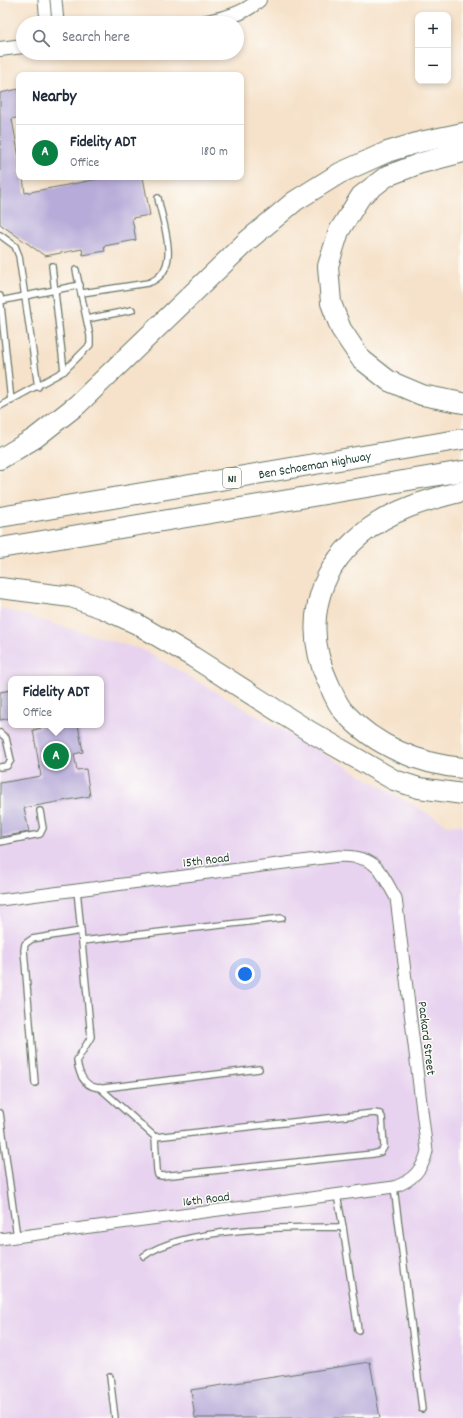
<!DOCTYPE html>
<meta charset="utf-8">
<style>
body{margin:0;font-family:Dekko,sans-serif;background:#f6f6f7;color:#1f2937}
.controls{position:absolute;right:12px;top:12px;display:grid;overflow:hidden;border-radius:8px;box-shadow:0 2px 6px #0003}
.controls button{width:36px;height:36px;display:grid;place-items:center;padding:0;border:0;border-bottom:1px solid #e0e1e3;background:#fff;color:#1f2937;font:20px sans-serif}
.you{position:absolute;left:245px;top:974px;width:14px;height:14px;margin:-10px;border:3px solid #fff;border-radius:50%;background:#1a73e8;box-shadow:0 0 0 6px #1a73e833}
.badge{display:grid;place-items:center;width:26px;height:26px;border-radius:50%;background:#0b8043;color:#fff;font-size:13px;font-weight:700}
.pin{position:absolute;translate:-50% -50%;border:2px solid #fff;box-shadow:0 1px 4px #0006}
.popup{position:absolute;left:8px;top:676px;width:96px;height:52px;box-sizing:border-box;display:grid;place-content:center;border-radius:8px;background:#fff;filter:drop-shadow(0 1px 3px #0005);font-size:13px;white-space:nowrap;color:#747a83}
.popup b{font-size:15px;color:#1f2937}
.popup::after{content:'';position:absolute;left:50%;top:100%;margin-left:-8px;border:8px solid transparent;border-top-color:#fff}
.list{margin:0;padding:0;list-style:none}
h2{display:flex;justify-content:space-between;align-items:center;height:52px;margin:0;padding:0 16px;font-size:17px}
h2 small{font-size:13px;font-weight:400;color:#747a83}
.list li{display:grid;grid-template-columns:26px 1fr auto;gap:12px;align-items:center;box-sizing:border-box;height:56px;padding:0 16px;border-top:1px solid #e0e1e3}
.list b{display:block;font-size:15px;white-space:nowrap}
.list p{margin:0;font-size:13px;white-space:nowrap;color:#747a83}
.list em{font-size:13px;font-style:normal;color:#747a83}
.icon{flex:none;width:22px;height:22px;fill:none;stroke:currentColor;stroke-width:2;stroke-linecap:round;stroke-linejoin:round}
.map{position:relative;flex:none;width:463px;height:1418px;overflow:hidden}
.search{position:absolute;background:#fff;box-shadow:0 2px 6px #0003;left:16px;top:16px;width:228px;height:44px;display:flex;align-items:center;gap:10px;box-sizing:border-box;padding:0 14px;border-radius:22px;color:#747a83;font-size:15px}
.panel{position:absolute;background:#fff;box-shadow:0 2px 6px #0003;left:16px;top:72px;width:228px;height:108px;border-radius:8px}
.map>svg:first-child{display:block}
.built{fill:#e7d2ef;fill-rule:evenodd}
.building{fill:#b7abd9}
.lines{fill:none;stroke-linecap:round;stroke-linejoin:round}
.service-casing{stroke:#6a7768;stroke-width:8}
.minor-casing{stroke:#6a7768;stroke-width:13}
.tertiary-casing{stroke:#6a7768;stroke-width:16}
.motorway-casing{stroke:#6a7768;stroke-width:22}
.service{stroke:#fff;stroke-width:5.5}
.minor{stroke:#fff;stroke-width:11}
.tertiary{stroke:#fff;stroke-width:14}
.motorway{stroke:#fff;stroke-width:20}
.labels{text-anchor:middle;stroke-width:3;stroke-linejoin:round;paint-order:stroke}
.shield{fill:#fdfcf7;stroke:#62766e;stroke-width:1}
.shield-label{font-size:12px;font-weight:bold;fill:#1f3d34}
.street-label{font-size:13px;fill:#1f3d34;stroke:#fdfcf7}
</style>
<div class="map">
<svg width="463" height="1418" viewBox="0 0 463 1418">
<rect width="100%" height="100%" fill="#fdfcf7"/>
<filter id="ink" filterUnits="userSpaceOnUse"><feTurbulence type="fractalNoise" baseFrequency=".025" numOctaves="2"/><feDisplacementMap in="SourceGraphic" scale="8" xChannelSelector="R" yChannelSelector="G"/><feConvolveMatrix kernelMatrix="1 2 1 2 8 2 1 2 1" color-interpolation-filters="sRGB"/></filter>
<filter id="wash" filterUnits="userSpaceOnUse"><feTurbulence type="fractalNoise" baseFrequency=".012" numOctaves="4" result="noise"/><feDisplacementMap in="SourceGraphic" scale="16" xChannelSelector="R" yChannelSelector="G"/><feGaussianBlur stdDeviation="0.9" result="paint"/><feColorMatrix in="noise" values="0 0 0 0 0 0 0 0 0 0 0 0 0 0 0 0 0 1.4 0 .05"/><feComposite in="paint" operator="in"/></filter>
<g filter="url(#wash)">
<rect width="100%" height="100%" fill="#f6e2ca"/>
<!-- built -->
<path class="built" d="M0 608 143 650 448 825H463V1418H0ZM11 679H101V725H11Z"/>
<g id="blocks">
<!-- building -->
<g class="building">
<polygon points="19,89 19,117 12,119 19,158 19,177 23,177 25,193 109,177 143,177 150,215 132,218 136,240 104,246 105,251 83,255 82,249 45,256 0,224 0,93"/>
<polygon points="11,690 11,718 0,720 0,692"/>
<polygon points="40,725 78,725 83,752 74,754 77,770 86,769 90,796 24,808 29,832 0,837 0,783 41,776 33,730 41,728"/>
<polygon points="370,1362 380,1418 195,1418 191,1390"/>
</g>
</g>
</g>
<g filter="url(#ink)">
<use href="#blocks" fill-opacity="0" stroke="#6a7768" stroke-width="1"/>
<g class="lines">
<!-- service casing -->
<g class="service-casing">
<g id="service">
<polyline points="0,235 15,246 19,256 38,387"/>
<polyline points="52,266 64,371"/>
<path d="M82 293 148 283C183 271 163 225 158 198"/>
<polyline points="0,296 11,401"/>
<polyline points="0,301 80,285"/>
<polyline points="87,319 132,310"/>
<polyline points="0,406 64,371 90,345 90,336 76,270"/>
<polyline points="0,733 6,738 11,760 7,766 0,767"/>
<polyline points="0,842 40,834 43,828 40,811"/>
<path d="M77 890 91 1037 77 1060C79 1077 86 1089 104 1088L259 1069"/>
<polyline points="82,941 282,918"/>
<polyline points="35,1083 24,950 25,944 32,939 81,931"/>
<polyline points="100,1088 155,1137 374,1113 380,1114 382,1117 384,1147 381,1152 373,1154 162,1176 158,1175 157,1170 155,1137"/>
<polyline points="0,1113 17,1237"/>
<polyline points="394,1187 422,1409"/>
<polyline points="337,1195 343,1227"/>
<path d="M144 1256C183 1227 294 1227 343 1227L358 1330"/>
<polyline points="110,1377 115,1418"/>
</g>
</g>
<!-- minor casing -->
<g class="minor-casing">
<g id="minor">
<polyline points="44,0 46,23"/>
<polyline points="56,0 58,23"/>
<path d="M0 900 339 856C377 856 379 869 396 898L427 1151C423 1170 412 1181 394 1187L0 1239"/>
</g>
</g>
<!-- tertiary casing -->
<g class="tertiary-casing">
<g id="tertiary">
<path d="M201 23C222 19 243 15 259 0"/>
<polyline points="0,49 23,46"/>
</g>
</g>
<!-- motorway casing -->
<g class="motorway-casing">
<g id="motorway">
<polyline points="463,152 421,163 387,176 361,196 339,231 328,266 331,303 341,329 361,359 389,381 422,395 463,403"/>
<polyline points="0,459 35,438 77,405 247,241 295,201 340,173 387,152 420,142 463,133"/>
<path d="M463 491C427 500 390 510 361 535 315 573 303 630 329 684 333 694 338 706 345 713 375 746 419 764 463 768"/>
<path id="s1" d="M0 517 463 439"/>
<polyline points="0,548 463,471"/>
<polyline points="0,588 71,597 102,608 137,624 193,657 309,731 394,780 419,788 463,794"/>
</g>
</g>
<!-- service -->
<use href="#service" class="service"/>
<!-- minor -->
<use href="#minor" class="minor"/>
<!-- tertiary -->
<use href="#tertiary" class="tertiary"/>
<!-- motorway -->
<use href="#motorway" class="motorway"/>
</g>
</g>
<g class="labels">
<!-- shield labels -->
<rect class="shield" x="223" y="468" width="18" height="20" rx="3"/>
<g class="shield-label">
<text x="232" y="482">N1</text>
</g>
<!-- street labels -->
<g class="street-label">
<text dy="5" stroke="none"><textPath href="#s1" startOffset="319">Ben Schoeman Highway</textPath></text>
<text transform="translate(206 859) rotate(-7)" y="5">15th Road</text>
<text transform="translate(428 1038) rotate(83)" y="5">Packard Street</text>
<text transform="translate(206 1198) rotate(-7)" y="5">16th Road</text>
</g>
</g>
</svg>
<div class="controls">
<button>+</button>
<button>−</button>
</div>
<div class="you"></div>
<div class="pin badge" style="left:56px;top:756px">A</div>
<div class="popup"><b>Fidelity ADT</b>Office</div>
<div class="search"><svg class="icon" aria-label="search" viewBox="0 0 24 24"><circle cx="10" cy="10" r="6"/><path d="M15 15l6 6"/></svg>Search here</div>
<section class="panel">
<h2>Nearby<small></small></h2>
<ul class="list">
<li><span class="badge">A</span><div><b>Fidelity ADT</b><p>Office</p></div><em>180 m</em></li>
</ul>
</section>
</div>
